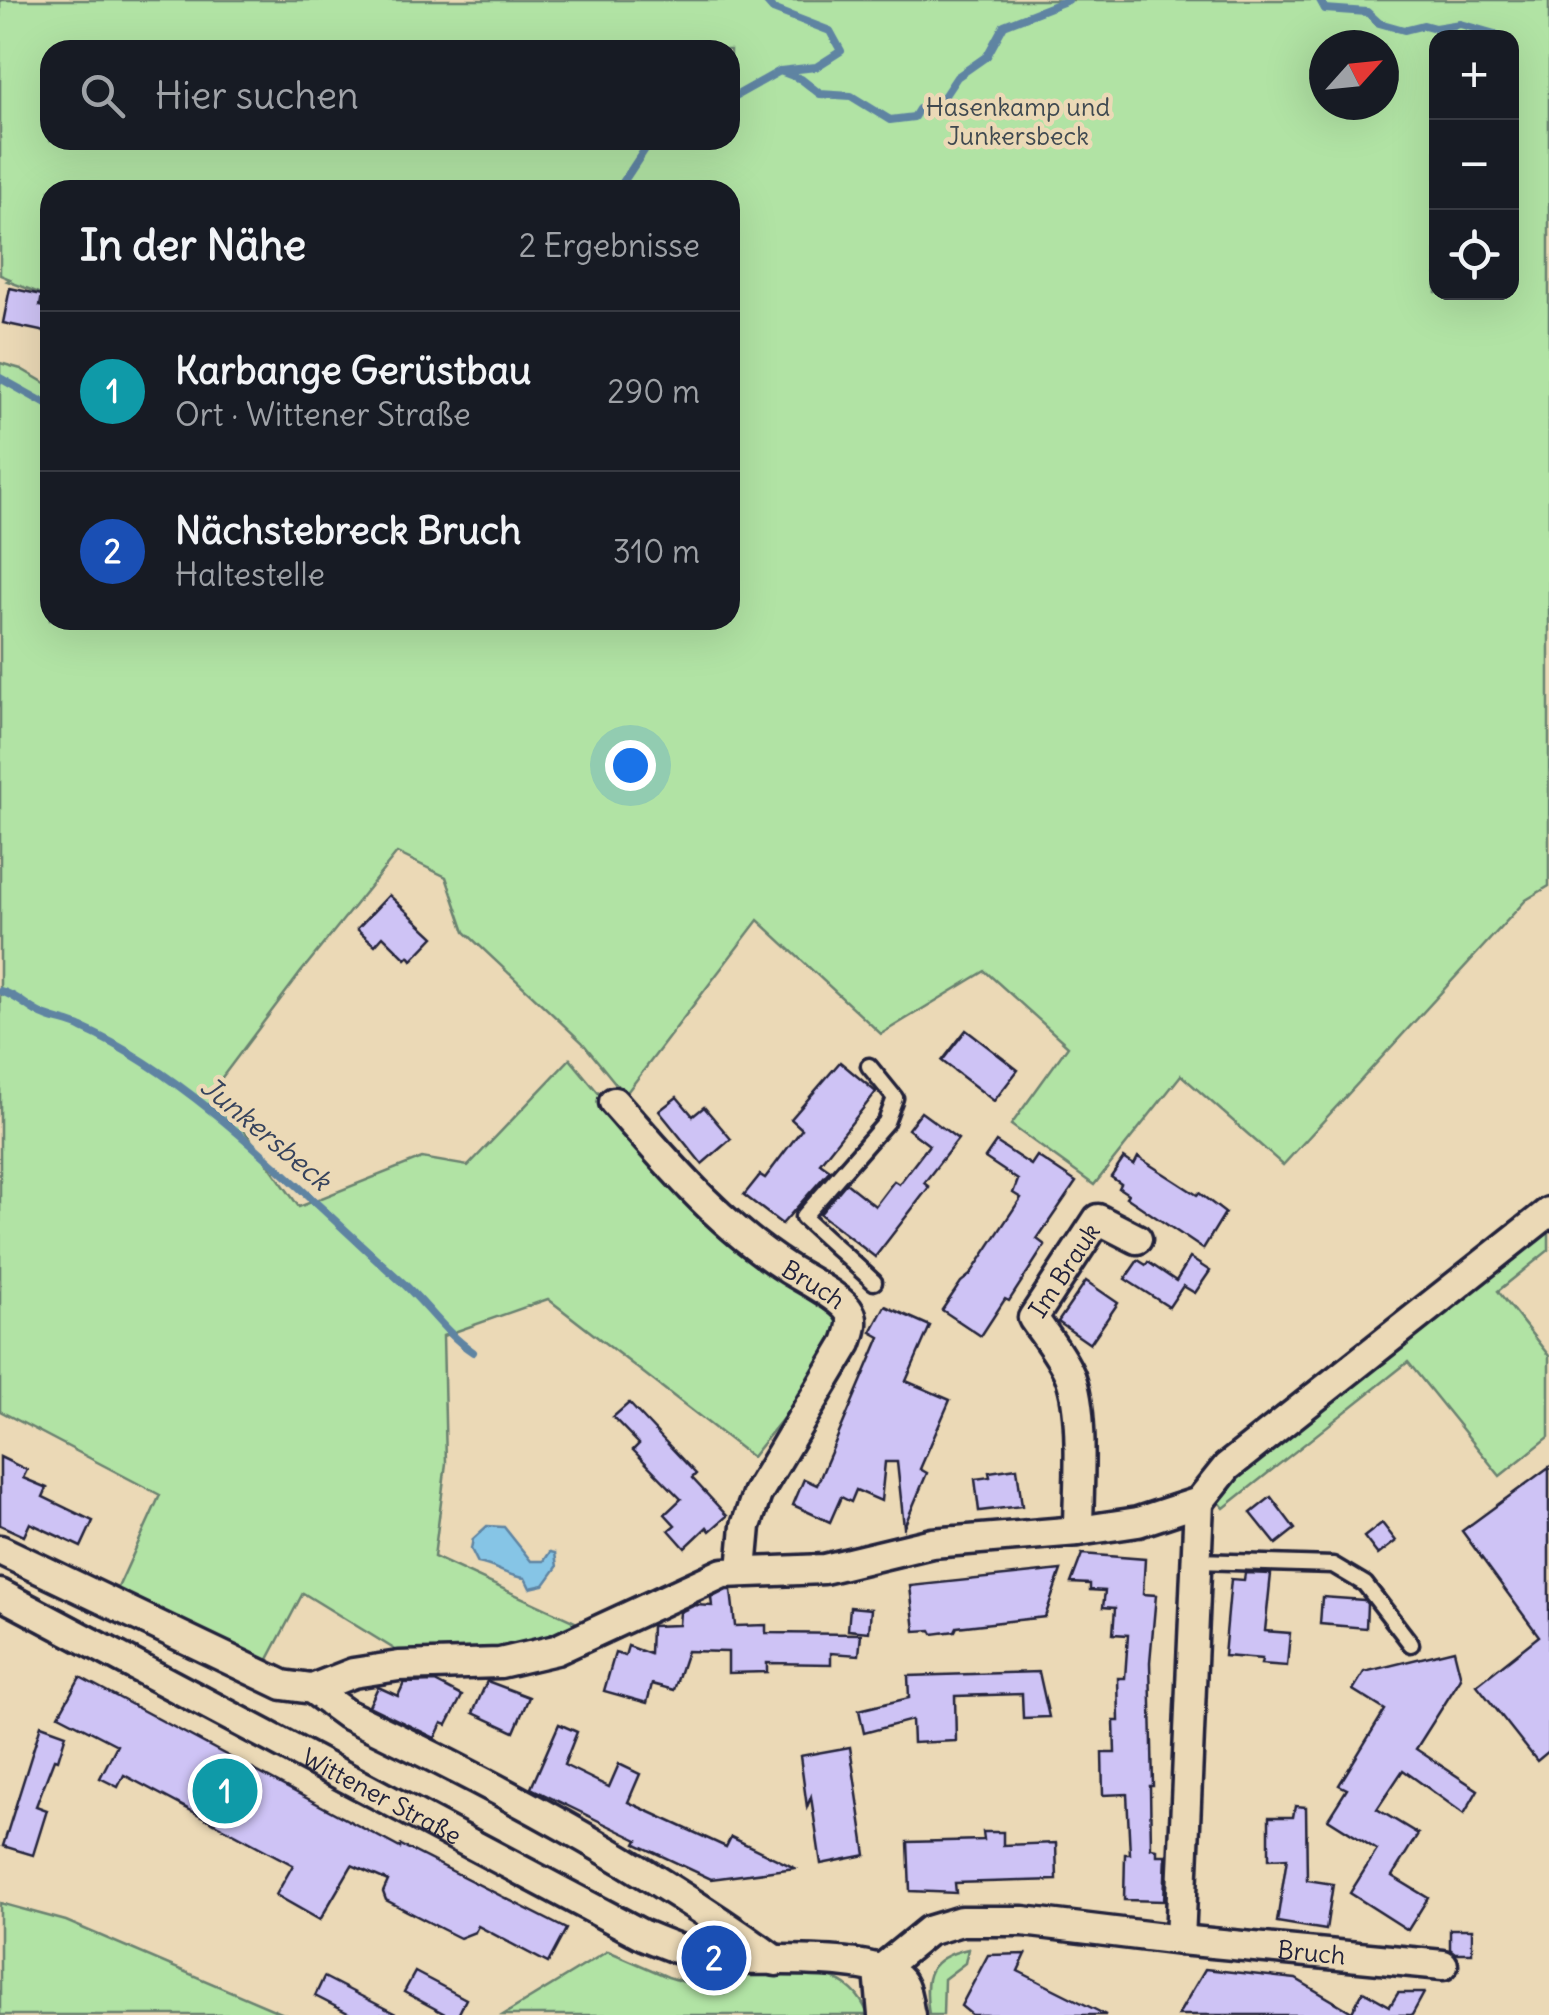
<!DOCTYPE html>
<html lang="de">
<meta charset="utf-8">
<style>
body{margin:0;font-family:Delius,sans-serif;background:#20242c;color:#f1f3f6}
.controls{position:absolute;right:30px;top:30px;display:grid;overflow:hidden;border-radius:20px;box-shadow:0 10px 40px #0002}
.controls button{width:90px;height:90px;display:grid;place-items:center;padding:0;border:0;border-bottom:2px solid #363941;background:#171b24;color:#f1f3f6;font:50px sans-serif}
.compass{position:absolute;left:1309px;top:30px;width:90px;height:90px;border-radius:50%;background:#171b24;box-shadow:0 10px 40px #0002;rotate:63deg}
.you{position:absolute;left:630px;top:765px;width:35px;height:35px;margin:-25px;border:8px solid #fff;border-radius:50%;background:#1a73e8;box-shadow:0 0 0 15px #1a73e833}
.badge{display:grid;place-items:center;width:65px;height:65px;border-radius:50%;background:#ea580c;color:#fff;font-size:32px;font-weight:700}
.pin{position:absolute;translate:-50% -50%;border:5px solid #fff;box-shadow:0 2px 10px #0006}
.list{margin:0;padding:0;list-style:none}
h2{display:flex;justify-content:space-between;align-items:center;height:130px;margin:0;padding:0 40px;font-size:42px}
h2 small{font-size:32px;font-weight:400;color:#9ea1a6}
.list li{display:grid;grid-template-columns:65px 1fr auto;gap:30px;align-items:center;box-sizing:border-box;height:160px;padding:0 40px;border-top:2px solid #363941}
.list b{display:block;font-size:38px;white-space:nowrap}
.list p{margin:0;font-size:32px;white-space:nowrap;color:#9ea1a6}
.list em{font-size:32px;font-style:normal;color:#9ea1a6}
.icon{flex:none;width:55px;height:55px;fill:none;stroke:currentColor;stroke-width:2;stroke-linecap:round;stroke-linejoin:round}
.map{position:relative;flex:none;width:1549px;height:2015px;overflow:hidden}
.search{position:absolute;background:#171b24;box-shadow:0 10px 40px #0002;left:40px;top:40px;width:700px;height:110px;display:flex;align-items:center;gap:25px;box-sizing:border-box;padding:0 35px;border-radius:30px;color:#9ea1a6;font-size:38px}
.panel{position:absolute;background:#171b24;box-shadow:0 10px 40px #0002;left:40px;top:180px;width:700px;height:450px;border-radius:30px}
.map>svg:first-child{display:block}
.green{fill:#b1e3a4;stroke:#6a8270;stroke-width:2.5;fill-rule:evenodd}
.water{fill:#86c5e6;stroke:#5e84a2;stroke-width:2.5}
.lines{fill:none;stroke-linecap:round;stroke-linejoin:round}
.stream{stroke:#5e84a2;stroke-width:8}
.building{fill:#cec3f5;stroke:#22223b;stroke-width:2.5}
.lane-casing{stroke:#22223b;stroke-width:21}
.street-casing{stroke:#22223b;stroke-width:35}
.lane{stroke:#ebd9b6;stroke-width:14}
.street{stroke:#ebd9b6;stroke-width:28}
.labels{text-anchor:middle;stroke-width:9;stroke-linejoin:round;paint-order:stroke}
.park-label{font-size:25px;fill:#3f4950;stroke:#ebd9b6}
.street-label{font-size:25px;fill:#22223b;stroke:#ebd9b6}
.water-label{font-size:28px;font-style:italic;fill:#36435d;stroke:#ebd9b6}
</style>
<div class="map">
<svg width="1549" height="2015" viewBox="0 0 1549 2015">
<rect width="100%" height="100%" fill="#ebd9b6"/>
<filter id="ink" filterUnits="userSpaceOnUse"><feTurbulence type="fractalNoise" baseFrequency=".01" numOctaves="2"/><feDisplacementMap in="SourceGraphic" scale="20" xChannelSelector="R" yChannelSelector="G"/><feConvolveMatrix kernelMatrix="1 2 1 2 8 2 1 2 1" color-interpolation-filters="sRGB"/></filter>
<g filter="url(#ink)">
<!-- green -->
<g class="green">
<path d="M0 0H1549V886L1526 900 1283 1165 1181 1075 1094 1185 1011 1125 1068 1046 985 971 881 1034 758 920 625 1095 582 1042 465 932 446 877 397 853 301 972 214 1088 299 1207 422 1158 468 1166 570 1059 610 1107 840 1314C849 1346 772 1430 752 1457L548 1299 443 1336 446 1463 434 1557 586 1627 509 1651 394 1658V1649L303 1593 266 1663 116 1592 160 1495 0 1411V363L21 369 50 386V620H730V190H50V297L7 281 10 279 0 275ZM1436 38H1512V292H1436ZM1324 45H1384V105H1324ZM50 50H730V140H50Z"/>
<polygon points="1549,1217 1549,1250 1498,1291 1549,1356 1549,1437 1500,1476 1408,1362 1224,1508 1214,1496"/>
<polygon points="0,1903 66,1921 286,2015 0,2015"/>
<path d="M968 1949 965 1963 944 1979 943 2015H929C923 1976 927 1958 968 1949Z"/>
<path d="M608 1951 668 1977 724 1994 734 1973C781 1974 849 1959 868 2015H503Z"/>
</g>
<!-- water -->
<path class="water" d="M487 1526 504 1527 531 1561H544L550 1552 555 1553 557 1567 544 1585 530 1588 525 1578C506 1576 496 1566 478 1563L471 1549 473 1539Z"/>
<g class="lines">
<!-- stream -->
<g class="stream">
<polyline points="1320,0 1325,9 1367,12 1379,23 1404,30 1424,25 1435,28 1460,24 1495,34"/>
<polyline points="780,71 801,79 820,94 851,96 890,120 914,117 919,109 931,111 937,107 957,77 987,56 1004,25 1068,0"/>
<polyline points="730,99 780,71 816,67 841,51 830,31 773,9 765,0"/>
<polyline points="618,190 651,140"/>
<polyline points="0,378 50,406"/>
<path d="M0 991C18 995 29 1010 46 1016 58 1021 71 1022 82 1028 197 1079 308 1199 403 1283 427 1305 446 1334 473 1352"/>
</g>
</g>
<!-- building -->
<g class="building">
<polygon points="10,288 42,295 40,306 50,308 50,333 3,323"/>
<polygon points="389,895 434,937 412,960 409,956 406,959 383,936 375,945 357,929"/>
<polygon points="966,1030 1018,1070 994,1101 942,1061"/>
<polygon points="840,1062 876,1092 820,1163 830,1170 782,1224 744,1195 760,1175 765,1178 802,1129 791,1119"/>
<polygon points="677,1097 693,1116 704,1107 731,1139 702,1164 659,1111"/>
<polygon points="921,1112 958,1139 924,1183 929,1187 875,1257 820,1214 846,1183 875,1206 894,1181 899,1184 929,1145 908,1129"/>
<polygon points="996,1142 1031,1165 1037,1156 1076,1182 1037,1239 1045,1245 1009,1301 1005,1299 981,1336 942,1310 961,1282 970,1275 1021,1198 1013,1193 1018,1180 985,1158"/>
<polygon points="1138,1157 1197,1195 1199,1193 1225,1213 1203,1249 1126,1197 1128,1194 1119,1188 1121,1184 1111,1177 1124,1158 1134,1165"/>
<polygon points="1190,1258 1210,1271 1195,1293 1183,1286 1169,1307 1125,1279 1138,1260 1146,1265 1148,1262 1176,1281"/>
<polygon points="1086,1281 1118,1303 1090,1344 1058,1322"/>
<polygon points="885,1306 930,1326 906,1381 950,1400 920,1469 927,1473 904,1527 897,1462 885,1462 881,1501 856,1490 851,1502 841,1497 830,1522 793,1505 804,1479 817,1485 880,1337 871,1332"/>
<polygon points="629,1403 696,1474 692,1478 727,1516 710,1531 707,1527 685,1548 669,1530 675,1525 665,1514 681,1499 633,1450 639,1444 613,1417"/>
<polygon points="0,1457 27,1470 23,1478 47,1488 43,1497 93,1521 81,1547 30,1523 24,1536 0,1525"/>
<polygon points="1549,1467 1549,1751 1537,1761 1477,1685 1539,1636 1462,1531"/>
<polygon points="1017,1468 1022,1506 979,1511 975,1479 990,1477 989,1472"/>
<polygon points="1271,1497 1295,1529 1276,1544 1251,1513"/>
<polygon points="1382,1523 1396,1541 1378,1555 1364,1537"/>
<polygon points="1082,1554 1145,1559 1143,1594 1156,1595 1150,1662 1153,1786 1150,1786 1151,1848 1157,1849 1157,1855 1166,1855 1164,1901 1124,1900 1125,1854 1130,1854 1127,1794 1103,1795 1102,1753 1115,1753 1114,1721 1119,1721 1118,1678 1125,1678 1128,1635 1113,1634 1115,1608 1103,1607 1105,1591 1090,1590 1090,1584 1071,1583"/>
<polygon points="1061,1570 1045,1617 957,1627 955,1631 933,1634 931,1630 915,1631 910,1586"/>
<polygon points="1245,1573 1271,1574 1265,1631 1290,1633 1287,1666 1261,1664 1262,1659 1224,1656 1231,1579 1244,1580"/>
<polygon points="727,1590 731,1590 735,1626 766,1625 766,1633 861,1634 859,1655 831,1653 831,1664 767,1663 767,1672 728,1673 728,1652 687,1651 674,1690 652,1684 647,1703 604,1691 615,1653 625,1656 628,1646 650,1654 651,1626 679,1625 680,1612 695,1605 712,1606 711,1598"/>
<polygon points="1322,1597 1364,1600 1367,1604 1366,1628 1320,1624"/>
<polygon points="850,1607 871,1609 869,1632 848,1630"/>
<polygon points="1454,1650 1461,1678 1416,1749 1478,1790 1464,1814 1403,1770 1377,1809 1418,1834 1392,1876 1428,1898 1408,1930 1350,1893 1377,1850 1328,1819 1347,1789 1339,1785 1385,1710 1353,1690 1364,1672"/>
<polygon points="1039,1672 1049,1717 1023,1718 1022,1694 955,1696 956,1741 913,1743 912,1720 864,1733 859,1710 909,1698 908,1676"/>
<polygon points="80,1677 400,1848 401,1845 566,1929 548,1963 478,1926 475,1932 460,1938 442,1929 386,1900 383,1892 388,1881 352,1865 320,1920 276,1895 293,1865 124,1775 118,1787 100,1778 117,1745 59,1715"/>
<polygon points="487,1681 529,1697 514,1732 473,1713"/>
<polygon points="435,1682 462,1696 447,1725 442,1723 435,1738 369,1706 378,1687 398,1696 404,1683"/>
<polygon points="559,1724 577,1732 564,1765 609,1787 619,1764 640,1774 628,1802 726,1847 731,1837 795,1868 711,1879 636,1844 638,1840 531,1788"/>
<polygon points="41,1725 66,1734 58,1760 54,1759 36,1806 47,1810 33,1855 3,1846"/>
<polygon points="850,1747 866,1855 821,1864 811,1797 807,1807 800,1756"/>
<polygon points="1295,1806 1306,1807 1307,1880 1333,1884 1326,1930 1277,1922 1287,1858 1269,1859 1269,1817 1293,1817"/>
<polygon points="983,1832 1003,1832 1003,1845 1056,1843 1057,1880 955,1883 956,1893 910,1891 908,1842 984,1840"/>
<polygon points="1450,1929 1472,1929 1472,1953 1455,1953 1450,1949"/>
<polygon points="1026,1954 1018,1971 1106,2015 972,2015 961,2006 988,1955"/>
<polygon points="1205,1969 1296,1979 1352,2012 1363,1991 1390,2006 1398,1993 1424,1993 1412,2015 1178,2015"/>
<polygon points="415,1972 466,1999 458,2015 447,2015 404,1992"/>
<polygon points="324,1977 398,2015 352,2015 315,1996"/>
</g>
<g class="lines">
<!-- lane casing -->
<g class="lane-casing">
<g id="lane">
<polyline points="869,1066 895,1098 886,1122 803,1217 874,1282"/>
<polyline points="1197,1561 1333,1565 1365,1584 1411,1644"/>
</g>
</g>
<!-- street casing -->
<g class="street-casing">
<g id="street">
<path id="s1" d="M614 1102C667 1162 719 1225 787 1268 802 1278 842 1297 850 1313 855 1322 850 1334 847 1343L757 1494 746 1526 742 1570"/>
<path id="s2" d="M1078 1531C1078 1489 1085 1414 1070 1376 1061 1355 1046 1337 1033 1318L1098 1219 1137 1239"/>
<polyline points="0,1550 283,1685 312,1689 353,1673 399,1666 500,1663 556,1650 723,1573 824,1569 932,1543 1078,1531 1138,1522 1199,1502 1227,1467 1549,1212"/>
<path id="s3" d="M0 1594 643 1935C667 1945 691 1955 717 1958 757 1963 872 1953 898 1979 907 1987 907 2004 910 2015"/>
<path d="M312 1689 346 1714C495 1785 643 1864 776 1961"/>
<polyline points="1180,1940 1199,1502"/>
<path id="s4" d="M879 1971 928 1931 961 1921H1023L1180 1940 1443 1965"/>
<polyline points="879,1971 883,2015"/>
</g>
</g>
<!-- lane -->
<use href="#lane" class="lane"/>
<!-- street -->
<use href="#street" class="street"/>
</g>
</g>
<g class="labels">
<!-- park labels -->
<g class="park-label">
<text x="1018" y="116">Hasenkamp und<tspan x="1018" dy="29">Junkersbeck</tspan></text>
</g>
<!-- street labels -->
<g class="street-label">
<text dy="9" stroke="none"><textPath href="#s2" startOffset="282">Im Brauk</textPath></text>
<text dy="9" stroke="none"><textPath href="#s1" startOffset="272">Bruch</textPath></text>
<text dy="9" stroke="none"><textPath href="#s3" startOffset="432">Wittener Straße</textPath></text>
<text dy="9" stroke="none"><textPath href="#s4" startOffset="450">Bruch</textPath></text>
</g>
<!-- water labels -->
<g class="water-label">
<text transform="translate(266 1133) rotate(40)" y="10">Junkersbeck</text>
</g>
</g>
</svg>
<div class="controls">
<button>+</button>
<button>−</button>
<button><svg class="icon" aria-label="locate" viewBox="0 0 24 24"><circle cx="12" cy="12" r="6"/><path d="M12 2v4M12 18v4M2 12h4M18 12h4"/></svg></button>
</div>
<svg class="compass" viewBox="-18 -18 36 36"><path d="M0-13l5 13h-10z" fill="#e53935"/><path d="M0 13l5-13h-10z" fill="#9ea1a6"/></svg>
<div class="you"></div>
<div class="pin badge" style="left:225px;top:1791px;background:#0f9aa8">1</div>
<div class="pin badge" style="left:714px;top:1958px;background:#1a4fb4">2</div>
<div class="search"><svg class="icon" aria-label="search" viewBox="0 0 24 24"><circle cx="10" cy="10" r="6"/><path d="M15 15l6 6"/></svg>Hier suchen</div>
<section class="panel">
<h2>In der Nähe<small>2 Ergebnisse</small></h2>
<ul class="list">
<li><span class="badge" style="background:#0f9aa8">1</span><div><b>Karbange Gerüstbau</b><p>Ort · Wittener Straße</p></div><em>290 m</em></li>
<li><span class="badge" style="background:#1a4fb4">2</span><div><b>Nächstebreck Bruch</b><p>Haltestelle</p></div><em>310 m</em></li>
</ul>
</section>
</div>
